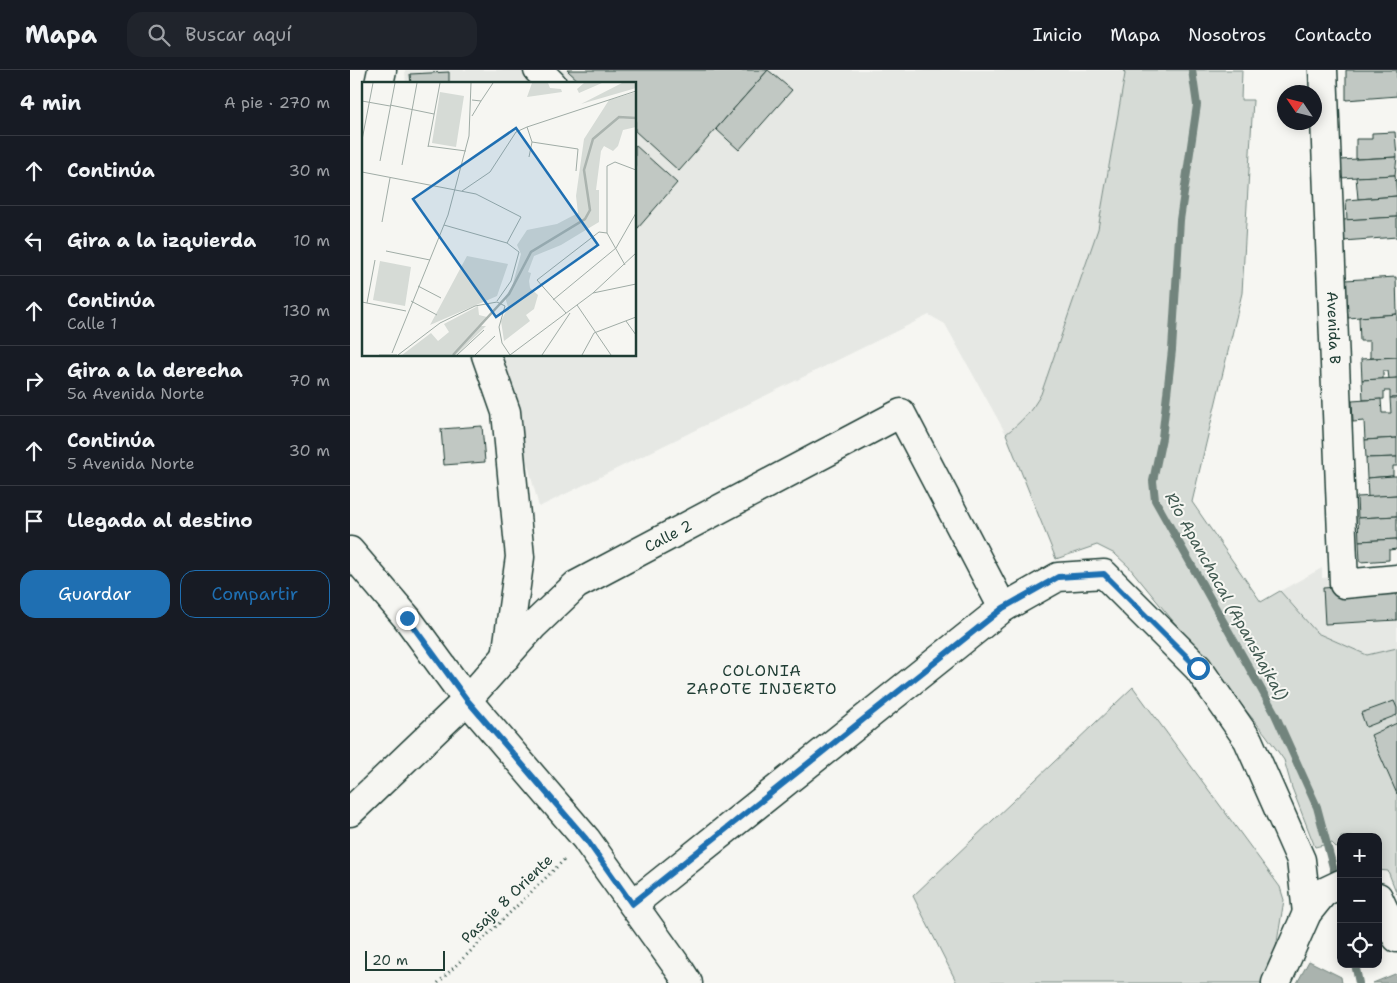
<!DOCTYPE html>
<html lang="es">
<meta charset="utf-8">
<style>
body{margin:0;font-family:"Shantell Sans",sans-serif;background:#20242c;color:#f1f3f6}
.controls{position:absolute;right:15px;bottom:15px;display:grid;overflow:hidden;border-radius:10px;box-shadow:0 2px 12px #0003}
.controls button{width:45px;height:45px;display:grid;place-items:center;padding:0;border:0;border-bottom:1px solid #363941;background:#171b24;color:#f1f3f6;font:25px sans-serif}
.compass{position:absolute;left:927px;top:15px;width:45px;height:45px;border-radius:50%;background:#171b24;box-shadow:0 2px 12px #0003;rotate:305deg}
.scale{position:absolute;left:15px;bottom:12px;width:80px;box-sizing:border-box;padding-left:5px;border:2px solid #1f3d34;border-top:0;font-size:14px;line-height:18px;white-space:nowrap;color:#1f3d34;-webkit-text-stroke:4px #f6f6f2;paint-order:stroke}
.stop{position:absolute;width:15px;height:15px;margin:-11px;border:4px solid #1f6fb2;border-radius:50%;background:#fff}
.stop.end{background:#1f6fb2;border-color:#fff;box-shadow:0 1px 5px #0008}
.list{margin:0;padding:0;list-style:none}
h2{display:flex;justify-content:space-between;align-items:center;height:65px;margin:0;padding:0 20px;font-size:21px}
h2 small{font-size:16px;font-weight:400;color:#9ea1a6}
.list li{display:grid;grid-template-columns:32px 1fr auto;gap:15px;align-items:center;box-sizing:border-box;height:70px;padding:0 20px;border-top:1px solid #363941}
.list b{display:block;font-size:19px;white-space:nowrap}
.list p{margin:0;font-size:16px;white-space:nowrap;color:#9ea1a6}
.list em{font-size:16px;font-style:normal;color:#9ea1a6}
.actions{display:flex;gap:10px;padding:15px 20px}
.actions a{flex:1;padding:11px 0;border:1px solid #1f6fb2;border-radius:15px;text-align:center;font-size:18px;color:#1f6fb2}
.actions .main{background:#1f6fb2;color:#fff}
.icon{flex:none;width:28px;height:28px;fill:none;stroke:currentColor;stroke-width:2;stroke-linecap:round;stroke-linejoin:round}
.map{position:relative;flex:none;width:1047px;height:913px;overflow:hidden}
header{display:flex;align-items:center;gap:30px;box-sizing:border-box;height:70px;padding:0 25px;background:#171b24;border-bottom:1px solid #363941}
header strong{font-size:24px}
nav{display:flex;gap:28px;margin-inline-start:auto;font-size:18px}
.search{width:350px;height:45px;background:#20242c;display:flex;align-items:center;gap:12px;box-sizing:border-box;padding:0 18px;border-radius:15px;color:#9ea1a6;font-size:19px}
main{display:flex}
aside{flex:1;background:#171b24}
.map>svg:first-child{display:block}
.built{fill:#e6e8e4}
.green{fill:#d6dbd6;stroke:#7a8c85}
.water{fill:#aab3ae;stroke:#72847d}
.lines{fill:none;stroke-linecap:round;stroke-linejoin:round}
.stream{stroke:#72847d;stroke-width:8}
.building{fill:#c1c8c3;stroke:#1f3d34}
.minor-casing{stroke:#1f3d34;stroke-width:31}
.path{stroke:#1f3d34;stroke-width:3;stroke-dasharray:1 4;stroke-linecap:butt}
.minor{stroke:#f6f6f2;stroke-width:28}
.route{stroke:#1f6fb2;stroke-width:6}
.labels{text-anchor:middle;stroke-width:4;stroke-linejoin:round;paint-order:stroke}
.street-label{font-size:15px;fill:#1f3d34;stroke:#f6f6f2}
.water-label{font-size:16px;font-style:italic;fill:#425a52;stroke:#f6f6f2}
.neighbourhood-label{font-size:16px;letter-spacing:1px;fill:#1f3d34;stroke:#f6f6f2}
.inset-river{fill:none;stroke:#aab3ae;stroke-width:2.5}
.inset-road{fill:none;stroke:#a0aca6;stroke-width:1}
.view{fill:#1f6fb2;fill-opacity:0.15;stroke:#1f6fb2;stroke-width:2.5}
.inset-edge{fill:none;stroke:#1f3d34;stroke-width:2.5}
</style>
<header>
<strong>Mapa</strong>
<div class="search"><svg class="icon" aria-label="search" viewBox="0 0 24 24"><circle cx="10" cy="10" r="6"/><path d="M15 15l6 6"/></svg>Buscar aquí</div>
<nav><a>Inicio</a><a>Mapa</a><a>Nosotros</a><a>Contacto</a></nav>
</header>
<main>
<aside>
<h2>4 min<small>A pie · 270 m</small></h2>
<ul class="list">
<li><svg class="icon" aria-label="ahead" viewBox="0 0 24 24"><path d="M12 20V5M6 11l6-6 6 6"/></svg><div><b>Continúa</b></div><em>30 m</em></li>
<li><svg class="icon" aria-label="left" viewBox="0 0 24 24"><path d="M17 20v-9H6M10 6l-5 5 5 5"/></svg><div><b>Gira a la izquierda</b></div><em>10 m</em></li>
<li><svg class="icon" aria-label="ahead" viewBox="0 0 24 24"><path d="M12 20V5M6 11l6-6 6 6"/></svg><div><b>Continúa</b><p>Calle 1</p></div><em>130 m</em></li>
<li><svg class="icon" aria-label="right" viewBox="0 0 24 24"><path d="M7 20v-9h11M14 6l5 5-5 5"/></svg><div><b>Gira a la derecha</b><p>5a Avenida Norte</p></div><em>70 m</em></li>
<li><svg class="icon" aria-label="ahead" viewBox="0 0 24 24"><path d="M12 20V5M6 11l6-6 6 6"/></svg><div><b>Continúa</b><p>5 Avenida Norte</p></div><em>30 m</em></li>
<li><svg class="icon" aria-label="arrive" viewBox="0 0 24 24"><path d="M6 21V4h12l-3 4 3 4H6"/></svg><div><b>Llegada al destino</b></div></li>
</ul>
<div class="actions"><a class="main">Guardar</a><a>Compartir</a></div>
</aside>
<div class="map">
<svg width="1047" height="913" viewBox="0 0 1047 913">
<rect width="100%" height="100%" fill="#f6f6f2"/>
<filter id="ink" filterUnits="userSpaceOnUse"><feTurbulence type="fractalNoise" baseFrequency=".02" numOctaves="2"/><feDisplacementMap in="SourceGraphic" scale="10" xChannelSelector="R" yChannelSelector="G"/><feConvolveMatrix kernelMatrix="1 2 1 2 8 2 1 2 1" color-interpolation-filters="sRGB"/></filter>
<g filter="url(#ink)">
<!-- built -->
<g class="built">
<polygon points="55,0 774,0 775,3 748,159 691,324 683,340 670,353 656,364 595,254 579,245 189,437 149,285 285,285 285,14 56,14"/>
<polygon points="972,498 972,508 1047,503 1047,578 1017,585 967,563 930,521"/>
</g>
<!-- green -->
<g class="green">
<path d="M774 0H892L891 30H903L892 223 842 432 911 532 930 521 967 563 1017 585 1047 578V824L1038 801 1028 800V767H991V782L982 773 965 777 942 718 934 690 916 665 779 497 765 484 747 475 706 489 656 364C671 352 682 341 691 324L748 159 775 4Z"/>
<polygon points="783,617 930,817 934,830 921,908 913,913 607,913 563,826"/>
</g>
<!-- water -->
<g class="water">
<polygon points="959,891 991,907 992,913 947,913"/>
<polygon points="1045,904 1047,906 1047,913 1023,913"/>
</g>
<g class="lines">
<!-- stream -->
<g class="stream">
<polyline points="842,0 847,35 830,150 822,280 812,368 803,411 805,430 924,642 967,737 987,812"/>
<polyline points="1005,894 1009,913"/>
</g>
</g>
<!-- building -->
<g class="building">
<polygon points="217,0 418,0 329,101 285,61 285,14 232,14"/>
<polygon points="418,0 442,20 389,80 366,59"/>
<polygon points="996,0 1047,0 1047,26 996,30"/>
<polygon points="99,2 99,14 61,14 60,4"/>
<polygon points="1045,62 1047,87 1006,89 1006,69 1022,69 1022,63"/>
<polygon points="285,75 327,113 288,158 285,155"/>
<polygon points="1047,87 1045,105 990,108 989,90"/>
<polygon points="1045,105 1047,126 1008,129 1006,107"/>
<polygon points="1047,126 1047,147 997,150 996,130"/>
<polygon points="1047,147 1047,167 993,171 992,150"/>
<polygon points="1046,207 1047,244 998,248 995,210"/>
<polygon points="1047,244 1047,287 1020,288 1020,271 1010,271 1009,247"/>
<polygon points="1047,287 1047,308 1039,309 1038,301 1033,301 1033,309 1012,310 1011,289"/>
<polygon points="1047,308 1047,328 1040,328 1040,321 1034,321 1034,329 1013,330 1012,310"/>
<polygon points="1040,328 1047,328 1047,368 1015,370 1014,351 1003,352 1002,331 1031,329 1032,343 1041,343"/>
<polygon points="132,356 135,392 94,395 91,359"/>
<polygon points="1047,368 1047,387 1016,388 1015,370"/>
<polygon points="1047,387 1047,396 1043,396 1043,406 1017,408 1016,388"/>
<polygon points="1043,406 1047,406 1047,425 1018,427 1017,408"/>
<polygon points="1047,425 1047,446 1008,448 1007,427"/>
<polygon points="1047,446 1047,469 1009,471 1008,448"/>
<polygon points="1047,469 1047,479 1039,480 1039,490 1010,492 1009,471"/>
<polygon points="1047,513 1047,550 975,554 973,518"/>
<polygon points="1044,631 1047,638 1047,645 1016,657 1011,643"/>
<polygon points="1047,653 1047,724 1021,665"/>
</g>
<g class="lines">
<!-- minor casing -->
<g class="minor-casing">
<g id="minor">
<polyline points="188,0 202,14"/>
<path id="s1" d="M973 0 994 514 1047 509"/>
<polyline points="29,14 32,0"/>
<polyline points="136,285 156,342 170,487 156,587"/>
<polyline points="0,481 57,548 117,630 236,769 329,899 338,913"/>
<path id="s2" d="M0 742 117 630 184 555 226 515 551 343 653 538"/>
<polyline points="1028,827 1047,868"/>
<polyline points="283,834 653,538 708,507 754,504 848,598 898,670 951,790 957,843"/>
<polyline points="926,913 957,843 974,822 991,814"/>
</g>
</g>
<!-- path -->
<polyline class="path" points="88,913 216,788"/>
<!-- minor -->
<use href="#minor" class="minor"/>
</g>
</g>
<g class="lines" filter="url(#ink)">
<!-- route -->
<polyline class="route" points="57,548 117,630 236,769 282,834 653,538 708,507 754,504 848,598"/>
</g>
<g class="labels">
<!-- street labels -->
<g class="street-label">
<text dy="5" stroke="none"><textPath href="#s1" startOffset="258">Avenida B</textPath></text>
<text dy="5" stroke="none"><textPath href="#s2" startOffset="425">Calle 2</textPath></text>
<text transform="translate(157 829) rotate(-44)" y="5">Pasaje 8 Oriente</text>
</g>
<!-- water labels -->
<g class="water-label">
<text transform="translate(877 526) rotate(61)" y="6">Río Apanchacal (Apanshajkal)</text>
</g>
<!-- neighbourhood labels -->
<g class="neighbourhood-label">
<text x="412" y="606">COLONIA<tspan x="412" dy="18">ZAPOTE INJERTO</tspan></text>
</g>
</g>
<!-- overview -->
<g transform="translate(12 12)">
<rect width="274" height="274" fill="#f6f6f2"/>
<path d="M170 1H186L188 6 199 7 200 10 165 15ZM222 1H240L217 11 215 7ZM260 1H274V6L219 22ZM78 10 102 14 94 65 70 61ZM274 10V45L261 48 256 64 251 69 242 64 239 69 234 108H237V140L199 163 172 174 166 190 169 191 167 199 168 206 176 213 172 227 164 233 168 239 142 259 139 239 146 225 143 215 150 205 159 172 155 163 165 148 195 142 216 131 214 114 222 57 247 18ZM105 174 146 182 135 214 68 243ZM18 179 49 185 43 224 11 218ZM116 224 117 233 125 235 117 244H124L94 273H40L69 251 76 259 87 250 82 242Z" fill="#d6dbd6"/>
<path class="inset-river" d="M91 273 147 212 169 170 223 137 228 128 222 88 231 57 257 35 274 36"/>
<path class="inset-road" d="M110 18 119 19 131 1M0 19 28 24M28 23 72 32M110 34 119 19M165 45 274 9M0 58 11 1M66 64 104 69M66 65 78 1M167 75 170 60 216 67 214 89M18 79 33 1M40 83 55 1M0 90 114 112 159 135 145 161M100 109 128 90 154 50 165 45 170 60M20 140 28 96M82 143 145 161 157 170 149 199 135 219M245 151V84L253 80 274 88M245 151 263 183M24 169 68 178M56 204 79 216M231 211 274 202M191 218 254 166 274 131M49 219 75 233M0 220 44 229M5 221 13 178M215 223 249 273M204 231 175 198 237 150 245 151M264 239 274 253M30 271 86 133 107 54 109 1M17 273H35M36 273 78 241 113 224 135 220 143 224 137 245 140 261 148 273M95 273 122 248M113 273 133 254M148 273 231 211 274 171M180 273 208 231M220 273 232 251 274 235"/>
<path class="view" d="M154 46 236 163 134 235 51 117Z"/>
<rect width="274" height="274" class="inset-edge"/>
</g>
</svg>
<div class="controls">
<button>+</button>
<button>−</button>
<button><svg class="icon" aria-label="locate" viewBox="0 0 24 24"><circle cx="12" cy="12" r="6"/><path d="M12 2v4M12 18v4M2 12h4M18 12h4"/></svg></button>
</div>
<svg class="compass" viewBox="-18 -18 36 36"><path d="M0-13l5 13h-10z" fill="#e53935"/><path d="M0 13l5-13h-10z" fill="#9ea1a6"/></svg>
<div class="scale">20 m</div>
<div class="stop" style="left:848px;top:598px"></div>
<div class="stop end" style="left:57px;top:548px"></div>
</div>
</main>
